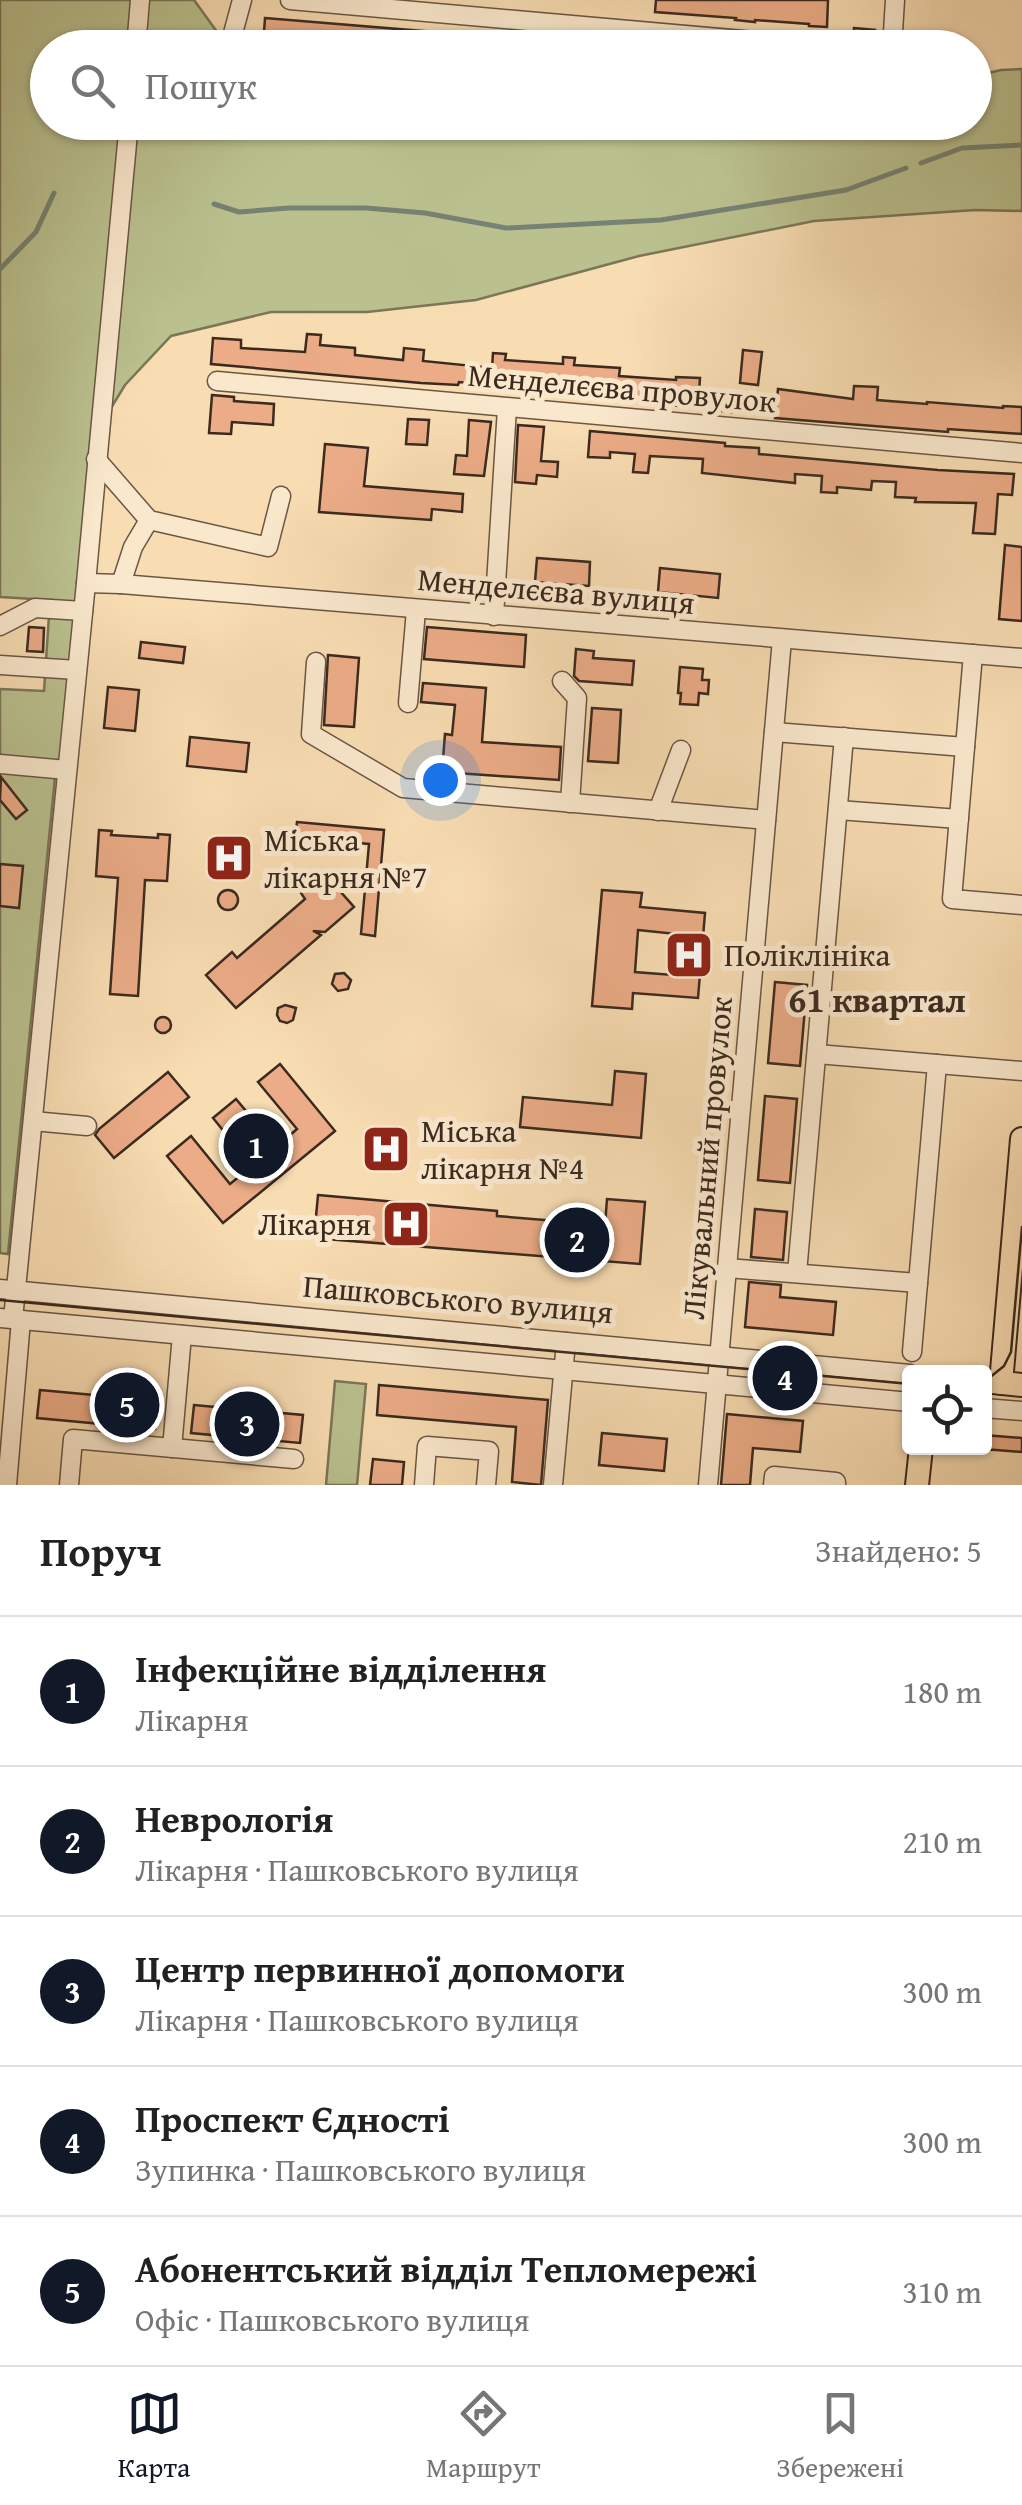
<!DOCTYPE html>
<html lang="uk">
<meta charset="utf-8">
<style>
body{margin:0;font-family:"Gentium Book Plus",serif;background:#f6f6f6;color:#222}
.controls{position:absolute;right:30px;bottom:30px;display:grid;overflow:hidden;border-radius:10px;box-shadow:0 2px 8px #0004}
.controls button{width:90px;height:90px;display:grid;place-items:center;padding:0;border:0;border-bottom:2px solid #e0e0e0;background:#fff;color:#222;font:50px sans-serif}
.you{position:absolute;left:440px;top:780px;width:35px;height:35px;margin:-25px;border:8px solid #fff;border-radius:50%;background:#1a73e8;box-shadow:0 0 0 15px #1a73e833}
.badge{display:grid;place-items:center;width:65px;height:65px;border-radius:50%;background:#111827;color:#fff;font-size:32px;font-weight:700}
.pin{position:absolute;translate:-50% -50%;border:5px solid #fff;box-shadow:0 2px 10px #0006}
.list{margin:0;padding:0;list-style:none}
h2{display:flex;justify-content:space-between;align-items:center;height:130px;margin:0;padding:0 40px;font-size:42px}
h2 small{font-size:32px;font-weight:400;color:#767676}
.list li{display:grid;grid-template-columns:65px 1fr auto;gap:30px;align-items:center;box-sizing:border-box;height:150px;padding:0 40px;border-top:2px solid #e0e0e0}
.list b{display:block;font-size:38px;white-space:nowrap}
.list p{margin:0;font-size:32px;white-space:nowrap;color:#767676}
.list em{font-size:32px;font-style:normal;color:#767676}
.icon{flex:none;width:55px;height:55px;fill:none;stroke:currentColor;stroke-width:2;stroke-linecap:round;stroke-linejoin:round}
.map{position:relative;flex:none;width:1022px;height:1485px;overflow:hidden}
.search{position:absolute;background:#fff;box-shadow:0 2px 8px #0004;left:30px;right:30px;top:30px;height:110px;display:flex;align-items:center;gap:25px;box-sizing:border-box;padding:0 35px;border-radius:55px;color:#767676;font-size:38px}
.sheet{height:880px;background:#fff}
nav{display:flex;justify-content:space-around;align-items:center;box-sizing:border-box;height:140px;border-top:2px solid #e0e0e0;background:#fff;font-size:28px;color:#767676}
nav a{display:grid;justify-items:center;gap:5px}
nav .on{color:#111827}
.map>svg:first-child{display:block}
.green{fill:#bac18f;stroke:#7b7657;stroke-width:2.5}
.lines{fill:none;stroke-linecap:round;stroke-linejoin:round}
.stream{stroke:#768273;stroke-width:5}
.building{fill:#ebac87;stroke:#3c2a1f;stroke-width:2.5;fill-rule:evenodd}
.minor-casing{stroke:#6b5644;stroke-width:21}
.major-casing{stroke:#3c2a1f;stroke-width:26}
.minor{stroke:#fae8cd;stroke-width:18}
.major{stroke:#f8dcb2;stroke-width:22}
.tram{stroke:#3c2a1f;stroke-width:2.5}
.labels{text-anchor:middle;stroke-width:10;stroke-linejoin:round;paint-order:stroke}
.street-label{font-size:32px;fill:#3c2a1f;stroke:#fae8cd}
.poi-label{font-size:32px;fill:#3c2a1f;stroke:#fae8cd;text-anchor:start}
.neighbourhood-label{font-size:35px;font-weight:bold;fill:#3c2a1f;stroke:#fae8cd}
</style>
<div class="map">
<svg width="1022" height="1485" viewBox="0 0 1022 1485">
<rect width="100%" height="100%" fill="#f8dcb2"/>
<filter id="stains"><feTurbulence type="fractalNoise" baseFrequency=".002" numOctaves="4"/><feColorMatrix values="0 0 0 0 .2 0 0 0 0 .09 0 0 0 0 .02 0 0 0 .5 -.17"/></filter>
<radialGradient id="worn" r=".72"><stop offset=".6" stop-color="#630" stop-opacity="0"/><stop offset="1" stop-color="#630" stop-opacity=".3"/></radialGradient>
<!-- green -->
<g class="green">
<polygon points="0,0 194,0 228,47 48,48 48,122 414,122 647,128 703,122 974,122 975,76 1001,70 1022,69 1022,211 975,210 814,221 639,256 476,300 367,312 271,312 171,336 125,385 100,426 62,767 0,760 0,689 44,691 50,600 0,597"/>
<polygon points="0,772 55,777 8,1254 0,1253"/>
<polygon points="335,1381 366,1384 357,1485 326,1485"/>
</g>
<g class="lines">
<!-- stream -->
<g class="stream">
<polyline points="921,163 962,148 1022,145"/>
<polyline points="214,204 239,212 289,208 366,208 425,213 506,228 661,220 846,190 906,168"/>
<polyline points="0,269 36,232 54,193"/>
</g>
</g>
<!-- building -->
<g class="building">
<polygon points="656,0 828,0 827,27 809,26 809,24 755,20 755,22 735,20 736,18 655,12"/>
<polygon points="265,18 434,32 433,48 263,46"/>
<polygon points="854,28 875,30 874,48 853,48"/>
<polygon points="307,334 321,335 320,345 355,348 355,355 403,360 404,348 424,350 423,361 492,368 493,353 506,354 505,360 563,364 563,357 575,358 574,365 620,368 619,376 676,380 676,377 700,378 699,393 734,396 732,412 635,401 635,397 520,391 521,388 459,382 458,385 421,383 211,364 213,338 241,340 241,348 305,352"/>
<polygon points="743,350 762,352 758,385 740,383"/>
<polygon points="854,386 878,387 877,400 927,404 927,402 1003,408 1003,406 1022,407 1022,434 948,429 948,432 775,418 778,389 853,399"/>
<polygon points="212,395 234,397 234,401 274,404 273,425 232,422 231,434 209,433"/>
<polygon points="408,419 429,420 427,445 406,444"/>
<polygon points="469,420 491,422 484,476 454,474 456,455 467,456"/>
<polygon points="518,425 544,427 541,461 558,462 557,477 537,475 536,484 515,482"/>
<polygon points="590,431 725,443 725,446 759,448 759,454 938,470 1014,474 1012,495 998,494 995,534 973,533 976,503 915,502 916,498 895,497 896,482 872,481 871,490 837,487 837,493 821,492 822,476 795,474 795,483 702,473 703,459 650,456 648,473 633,472 635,454 610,452 610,458 588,457"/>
<polygon points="325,444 368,448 364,486 463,494 462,512 432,509 431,520 319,512"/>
<polygon points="1005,545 1022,547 1022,621 999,619"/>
<polygon points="537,558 590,562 589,586 535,582"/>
<polygon points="660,568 720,574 718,598 658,592"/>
<polygon points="29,627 44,628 43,652 27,651"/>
<polygon points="427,627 526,635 524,667 424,659"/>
<polygon points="141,642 185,647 183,663 139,658"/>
<polygon points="576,649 594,651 593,658 634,661 632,685 579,681 574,676"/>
<polygon points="328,655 359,658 354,727 324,725"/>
<polygon points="680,667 703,669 702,680 709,680 708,694 699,693 698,705 680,704 681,693 678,693"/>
<polygon points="423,683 486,688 482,742 561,747 559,780 442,772 445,734 452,735 455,705 421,702"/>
<polygon points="108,687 139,690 135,731 104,728"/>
<polygon points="592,708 621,710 618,763 588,761"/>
<polygon points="190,737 249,743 246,772 187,766"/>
<polygon points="1,777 27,810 16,819 0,800"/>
<polygon points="297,822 384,830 375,936 361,934 369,844 295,838"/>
<polygon points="99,830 112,831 111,835 158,838 158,834 170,835 167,881 145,880 138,996 110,994 118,878 96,876"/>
<polygon points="0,864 23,866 19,908 0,906"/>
<polygon points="324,873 354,907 325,932 313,931 321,935 236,1008 206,975 232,952 237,958 305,899 301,893"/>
<circle cx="228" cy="900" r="10"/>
<path d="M602 890 642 893 640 907 705 913 698 998 633 993 632 1009 592 1006ZM638 930 677 934 673 975 635 972Z"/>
<polygon points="344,973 351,980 348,989 338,991 332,984 335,974"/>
<polygon points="775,982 807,985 800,1066 768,1063"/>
<polygon points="285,1005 296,1008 293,1020 287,1023 280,1021 277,1015 278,1008"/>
<circle cx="163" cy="1025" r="8"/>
<polygon points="280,1064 335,1131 223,1223 167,1156 191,1136 230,1184 252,1166 213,1118 236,1099 276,1147 297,1129 258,1082"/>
<polygon points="615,1071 646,1074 641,1138 520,1127 523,1097 612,1105"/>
<polygon points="168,1072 189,1097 114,1158 95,1135 99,1129"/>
<polygon points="765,1096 797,1099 790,1183 758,1180"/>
<polygon points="318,1195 497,1211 497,1216 605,1225 607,1199 645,1202 640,1264 314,1238"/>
<polygon points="755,1209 787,1212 783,1260 751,1257"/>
<polygon points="749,1282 781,1285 780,1297 836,1302 833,1335 745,1327"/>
<polygon points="379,1385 548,1400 541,1485 512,1482 516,1427 377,1415"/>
<polygon points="40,1390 158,1401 155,1429 37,1418"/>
<polygon points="194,1405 303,1415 300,1443 191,1433"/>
<polygon points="727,1414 803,1421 800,1452 753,1448 750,1485 721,1485"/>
<polygon points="602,1433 667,1439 664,1471 599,1465"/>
<polygon points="984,1435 1022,1438 1022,1452 984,1449"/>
<polygon points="373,1459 404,1462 402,1485 370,1485"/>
</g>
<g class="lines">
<!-- minor casing -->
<g class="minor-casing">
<g id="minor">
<polyline points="290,0 765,42 796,48"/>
<polyline points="136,48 140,0"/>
<polyline points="229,48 242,0"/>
<polyline points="892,48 895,0"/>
<polyline points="217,381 1022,453"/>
<polyline points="96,459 149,520 268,547 281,496"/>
<polyline points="86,583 121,584 1022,658"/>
<polyline points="121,584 133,547 149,520"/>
<polyline points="494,616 507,408"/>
<polyline points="0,626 35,608 83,611"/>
<polyline points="973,654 952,899 1022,905"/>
<polyline points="316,662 311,734 403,788 766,820"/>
<polyline points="0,665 77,670"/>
<polyline points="562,681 577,698 570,803"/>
<polyline points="408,703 416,610"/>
<polyline points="774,732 965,747"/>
<polyline points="0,764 67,770"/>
<polyline points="838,810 959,819"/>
<polyline points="658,811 681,750"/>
<polyline points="817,1054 1022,1071"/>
<polyline points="33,1121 87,1126"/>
<polyline points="727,1268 918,1283"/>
<polyline points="797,1273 844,737"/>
<polyline points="0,1289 910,1374"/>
<polyline points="0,1318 910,1402"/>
<polyline points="13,1319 86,583 129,122"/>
<polyline points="912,1352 937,1064"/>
<polyline points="984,1408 1022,1411"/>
<polyline points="172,1448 182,1335"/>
<polyline points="7,1485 21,1320"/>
<polyline points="69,1485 73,1439 294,1459"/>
<polyline points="424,1485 427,1446 489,1451 486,1485"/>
<polyline points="553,1485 566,1342"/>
<polyline points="708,1485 782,639"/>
<polyline points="773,1485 774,1476 836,1482 836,1485"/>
</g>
</g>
<!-- major casing -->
<g class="major-casing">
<g id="major">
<polyline points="984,1381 1022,1385"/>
<polyline points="1001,1383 1022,1139"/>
<polyline points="917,1485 921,1448"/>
</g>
</g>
<!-- minor -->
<use href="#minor" class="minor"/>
<!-- major -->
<use href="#major" class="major"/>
<!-- tram -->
<g class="tram">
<polyline points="0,1300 910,1384"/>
<polyline points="984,1382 1004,1366 1011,1352 1022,1227"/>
</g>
</g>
<!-- icons -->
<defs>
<g id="hospital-square" transform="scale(2.5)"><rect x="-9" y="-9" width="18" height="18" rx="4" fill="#8f2418" stroke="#fae8cd"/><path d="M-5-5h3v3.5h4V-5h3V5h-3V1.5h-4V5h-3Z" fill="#fff"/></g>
</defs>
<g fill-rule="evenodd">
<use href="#hospital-square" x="229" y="858"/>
<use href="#hospital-square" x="689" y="955"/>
<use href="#hospital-square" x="386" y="1149"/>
<use href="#hospital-square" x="406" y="1224"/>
</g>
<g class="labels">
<!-- street labels -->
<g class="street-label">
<text transform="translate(622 388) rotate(5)" y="11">Менделєєва провулок</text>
<text transform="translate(556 591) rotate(5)" y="11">Менделєєва вулиця</text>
<text transform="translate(707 1158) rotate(-85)" y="11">Лікувальний провулок</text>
<text transform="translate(458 1299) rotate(5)" y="11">Пашковського вулиця</text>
</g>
<!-- poi labels -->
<g class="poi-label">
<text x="264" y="851">Міська<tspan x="264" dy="37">лікарня №7</tspan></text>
<text x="724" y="966">Поліклініка</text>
<text x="421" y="1142">Міська<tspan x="421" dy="37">лікарня №4</tspan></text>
<text x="371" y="1235" text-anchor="end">Лікарня</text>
</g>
<!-- neighbourhood labels -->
<g class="neighbourhood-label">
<text x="877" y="1012">61 квартал</text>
</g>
</g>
<rect width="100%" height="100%" filter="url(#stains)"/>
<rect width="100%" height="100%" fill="url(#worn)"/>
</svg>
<div class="controls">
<button><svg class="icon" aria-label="locate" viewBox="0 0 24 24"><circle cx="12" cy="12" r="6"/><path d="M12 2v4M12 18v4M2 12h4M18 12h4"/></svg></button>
</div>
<div class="you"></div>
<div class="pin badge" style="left:256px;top:1146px">1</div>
<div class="pin badge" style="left:577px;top:1240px">2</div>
<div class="pin badge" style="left:247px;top:1424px">3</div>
<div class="pin badge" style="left:785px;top:1378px">4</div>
<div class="pin badge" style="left:127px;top:1405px">5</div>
<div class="search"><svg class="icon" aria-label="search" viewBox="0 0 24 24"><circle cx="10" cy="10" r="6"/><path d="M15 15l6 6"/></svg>Пошук</div>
</div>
<section class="sheet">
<h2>Поруч<small>Знайдено: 5</small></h2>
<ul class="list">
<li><span class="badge">1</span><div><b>Інфекційне відділення</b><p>Лікарня</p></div><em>180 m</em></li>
<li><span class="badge">2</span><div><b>Неврологія</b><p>Лікарня · Пашковського вулиця</p></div><em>210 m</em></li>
<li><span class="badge">3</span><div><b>Центр первинної допомоги</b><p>Лікарня · Пашковського вулиця</p></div><em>300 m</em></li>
<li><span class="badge">4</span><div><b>Проспект Єдності</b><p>Зупинка · Пашковського вулиця</p></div><em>300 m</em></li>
<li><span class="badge">5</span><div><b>Абонентський відділ Тепломережі</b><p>Офіс · Пашковського вулиця</p></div><em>310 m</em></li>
</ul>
</section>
<nav>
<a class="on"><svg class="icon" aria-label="map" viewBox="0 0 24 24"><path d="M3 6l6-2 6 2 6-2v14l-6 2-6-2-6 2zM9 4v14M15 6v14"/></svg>Карта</a>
<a><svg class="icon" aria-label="directions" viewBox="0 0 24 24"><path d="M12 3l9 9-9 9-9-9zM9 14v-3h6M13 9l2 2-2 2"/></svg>Маршрут</a>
<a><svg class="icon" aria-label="saved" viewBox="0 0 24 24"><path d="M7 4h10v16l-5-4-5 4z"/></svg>Збережені</a>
</nav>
